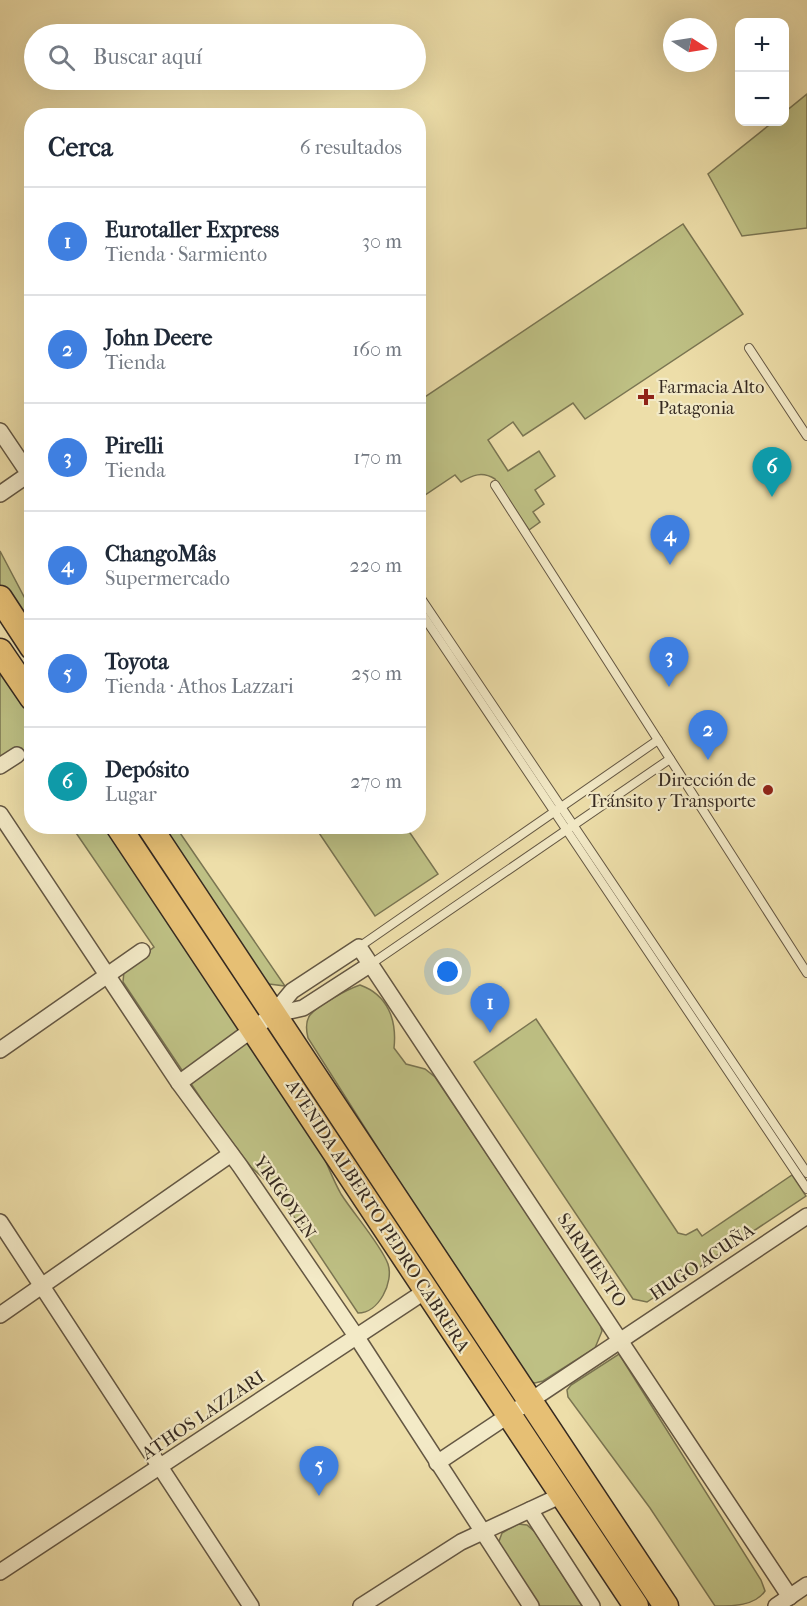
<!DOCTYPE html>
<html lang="es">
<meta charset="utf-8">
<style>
body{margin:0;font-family:"IM FELL French Canon",serif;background:#f6f6f7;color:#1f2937}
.controls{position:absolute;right:18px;top:18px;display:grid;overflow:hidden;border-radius:12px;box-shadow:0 6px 24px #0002}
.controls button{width:54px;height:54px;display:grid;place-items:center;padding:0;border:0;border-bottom:2px solid #e0e1e3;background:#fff;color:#1f2937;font:30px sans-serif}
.compass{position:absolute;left:663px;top:18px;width:54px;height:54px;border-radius:50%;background:#fff;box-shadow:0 6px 24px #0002;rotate:102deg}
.you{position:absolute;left:448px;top:972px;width:21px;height:21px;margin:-15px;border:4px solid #fff;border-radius:50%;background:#1a73e8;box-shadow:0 0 0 9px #1a73e833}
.badge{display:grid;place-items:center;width:39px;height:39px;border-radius:50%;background:#db2777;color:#fff;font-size:20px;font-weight:700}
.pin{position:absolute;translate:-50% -50px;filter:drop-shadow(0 2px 3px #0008)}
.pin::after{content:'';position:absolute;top:32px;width:21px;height:18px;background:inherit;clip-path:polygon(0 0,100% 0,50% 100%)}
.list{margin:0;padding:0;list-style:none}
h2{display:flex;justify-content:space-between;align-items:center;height:78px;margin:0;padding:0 24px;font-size:26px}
h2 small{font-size:20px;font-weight:400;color:#747a83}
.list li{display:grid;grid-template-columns:39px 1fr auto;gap:18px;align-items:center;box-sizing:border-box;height:108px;padding:0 24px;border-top:2px solid #e0e1e3}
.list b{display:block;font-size:22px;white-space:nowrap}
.list p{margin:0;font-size:20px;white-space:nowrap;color:#747a83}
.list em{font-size:20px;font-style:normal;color:#747a83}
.icon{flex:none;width:33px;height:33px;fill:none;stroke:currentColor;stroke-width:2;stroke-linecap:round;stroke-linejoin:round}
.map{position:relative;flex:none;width:807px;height:1606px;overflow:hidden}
.search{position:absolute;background:#fff;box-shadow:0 6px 24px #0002;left:24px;top:24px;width:402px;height:66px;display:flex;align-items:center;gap:15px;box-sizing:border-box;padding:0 21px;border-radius:33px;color:#747a83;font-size:22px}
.panel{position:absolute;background:#fff;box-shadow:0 6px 24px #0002;left:24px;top:108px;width:402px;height:726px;border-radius:24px}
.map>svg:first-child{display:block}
.green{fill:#bec084;stroke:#7a7552;stroke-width:1.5}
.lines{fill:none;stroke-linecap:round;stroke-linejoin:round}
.service-casing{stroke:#645743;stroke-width:10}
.minor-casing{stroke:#645743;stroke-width:18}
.primary-casing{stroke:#362a21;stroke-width:27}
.service{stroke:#f3eac7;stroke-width:8}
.minor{stroke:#f3eac7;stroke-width:15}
.primary{stroke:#e6bf74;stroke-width:24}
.poi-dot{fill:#8f2418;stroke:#f3eac7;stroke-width:2}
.labels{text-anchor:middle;stroke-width:4.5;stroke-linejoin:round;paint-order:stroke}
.poi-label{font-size:18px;fill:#362a21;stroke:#f3eac7;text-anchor:start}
.street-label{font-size:18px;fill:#362a21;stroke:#f3eac7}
</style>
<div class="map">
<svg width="807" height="1606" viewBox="0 0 807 1606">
<rect width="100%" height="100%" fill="#eddea9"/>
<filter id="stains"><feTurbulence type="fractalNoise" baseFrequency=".00333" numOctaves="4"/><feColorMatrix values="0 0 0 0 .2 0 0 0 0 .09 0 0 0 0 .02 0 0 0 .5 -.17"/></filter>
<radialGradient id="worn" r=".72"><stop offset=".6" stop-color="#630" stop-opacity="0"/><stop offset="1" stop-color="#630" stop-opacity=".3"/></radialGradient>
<!-- green -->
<g class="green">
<polygon points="807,94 807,228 742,236 708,174 773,122 784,122 785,112"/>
<path d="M683 224 743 314 585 419 573 403 523 436 513 422 488 440 508 471 539 451 555 476 535 490 544 504 533 512 540 522 529 530 495 479C482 471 473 475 461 482L455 475 419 499V401Z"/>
<polygon points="0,551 31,610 31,634 0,586"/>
<polygon points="0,671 31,716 31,768 17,747 0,758"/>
<path d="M72 827H106L318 1143C325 1159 332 1178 341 1194 353 1213 381 1245 388 1264 394 1282 379 1313 358 1313L276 1190 251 1167 216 1121 123 982 124 971 154 947Z"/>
<polygon points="157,827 176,827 285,986 269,984 260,980"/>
<polygon points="315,827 406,827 438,874 375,916"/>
<path d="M360 985C388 995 397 1020 394 1048L406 1064 425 1069 435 1077 599 1321 602 1331 595 1348 543 1381 535 1383 525 1380 308 1038C306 1030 305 1022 310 1015 318 1005 348 989 360 985Z"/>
<polygon points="536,1019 678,1233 686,1235 697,1229 702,1236 792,1175 806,1196 647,1302 633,1299 474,1062"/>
<path d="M619 1354 761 1580 765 1591C755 1606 733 1606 715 1606L650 1508 568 1397 567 1390 571 1385Z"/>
<polygon points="518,1524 527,1525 535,1532 582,1606 540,1606 498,1544 502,1533"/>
</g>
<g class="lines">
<!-- service casing -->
<g class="service-casing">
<g id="service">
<polyline points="749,348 807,436"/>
<polyline points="495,485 807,973"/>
<polyline points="418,594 807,1173"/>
<polyline points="418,608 807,1189"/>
<polyline points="359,947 658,740"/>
<polyline points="371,964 670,759"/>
</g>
</g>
<!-- minor casing -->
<g class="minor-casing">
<g id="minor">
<polyline points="0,431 29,474 0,494"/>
<polyline points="0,766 17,755"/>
<polyline points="0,814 179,1083 240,1166 356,1336 531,1606"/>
<polyline points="272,1015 303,1008 371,964"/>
<polyline points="0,1050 142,951"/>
<polyline points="179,1083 272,1015 292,991 359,947 790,1597"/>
<polyline points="0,1222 251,1606"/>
<polyline points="0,1315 231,1154"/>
<polyline points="437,1463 807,1216"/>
<polyline points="530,1510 592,1606"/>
<polyline points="0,1572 427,1290"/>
<polyline points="361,1606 461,1542 562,1495"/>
<polyline points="776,1606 807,1585"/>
</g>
</g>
<!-- primary casing -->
<g class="primary-casing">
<g id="primary">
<polyline points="0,598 32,647"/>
<polyline points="0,651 32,698"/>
<polyline points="118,826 636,1606"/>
<polyline points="149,826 666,1606"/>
</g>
</g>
<!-- service -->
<use href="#service" class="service"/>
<!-- minor -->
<use href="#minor" class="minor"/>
<!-- primary -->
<use href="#primary" class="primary"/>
</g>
<!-- markers -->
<g class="poi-dot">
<path d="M643 388h6v6h6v6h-6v6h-6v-6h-6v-6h6z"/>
<circle cx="768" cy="790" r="6"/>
</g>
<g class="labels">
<!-- poi labels -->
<g class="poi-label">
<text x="658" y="393">Farmacia Alto<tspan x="658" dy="21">Patagonia</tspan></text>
<text x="756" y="786" text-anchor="end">Dirección de<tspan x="756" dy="21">Tránsito y Transporte</tspan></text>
</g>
<!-- street labels -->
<g class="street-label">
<text transform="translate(285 1197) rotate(56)" y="6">YRIGOYEN</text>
<text transform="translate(378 1216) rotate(57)" y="6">AVENIDA ALBERTO PEDRO CABRERA</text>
<text transform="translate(592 1260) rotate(56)" y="6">SARMIENTO</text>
<text transform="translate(702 1262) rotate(-34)" y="6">HUGO ACUÑA</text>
<text transform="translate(203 1415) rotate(-34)" y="6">ATHOS LAZZARI</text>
</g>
</g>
<rect width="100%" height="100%" filter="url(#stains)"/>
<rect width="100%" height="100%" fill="url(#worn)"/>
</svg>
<div class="controls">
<button>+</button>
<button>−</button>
</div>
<svg class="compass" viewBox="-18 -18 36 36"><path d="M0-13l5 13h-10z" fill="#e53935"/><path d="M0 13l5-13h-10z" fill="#747a83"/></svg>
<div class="you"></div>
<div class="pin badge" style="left:490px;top:1033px;background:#3f7fe0">1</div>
<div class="pin badge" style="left:708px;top:760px;background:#3f7fe0">2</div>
<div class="pin badge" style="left:669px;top:687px;background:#3f7fe0">3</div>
<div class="pin badge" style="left:670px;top:565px;background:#3f7fe0">4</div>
<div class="pin badge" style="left:319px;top:1496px;background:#3f7fe0">5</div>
<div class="pin badge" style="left:772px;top:497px;background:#0f9aa8">6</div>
<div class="search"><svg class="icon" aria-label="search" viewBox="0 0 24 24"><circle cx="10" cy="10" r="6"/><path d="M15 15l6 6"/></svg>Buscar aquí</div>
<section class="panel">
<h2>Cerca<small>6 resultados</small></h2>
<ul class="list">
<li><span class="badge" style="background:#3f7fe0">1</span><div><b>Eurotaller Express</b><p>Tienda · Sarmiento</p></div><em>30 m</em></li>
<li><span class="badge" style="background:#3f7fe0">2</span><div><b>John Deere</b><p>Tienda</p></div><em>160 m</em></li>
<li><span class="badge" style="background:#3f7fe0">3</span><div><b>Pirelli</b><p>Tienda</p></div><em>170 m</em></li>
<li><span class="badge" style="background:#3f7fe0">4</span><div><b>ChangoMâs</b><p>Supermercado</p></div><em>220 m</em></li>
<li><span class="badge" style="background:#3f7fe0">5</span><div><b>Toyota</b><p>Tienda · Athos Lazzari</p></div><em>250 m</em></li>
<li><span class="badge" style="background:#0f9aa8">6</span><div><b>Depósito</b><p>Lugar</p></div><em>270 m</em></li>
</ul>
</section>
</div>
